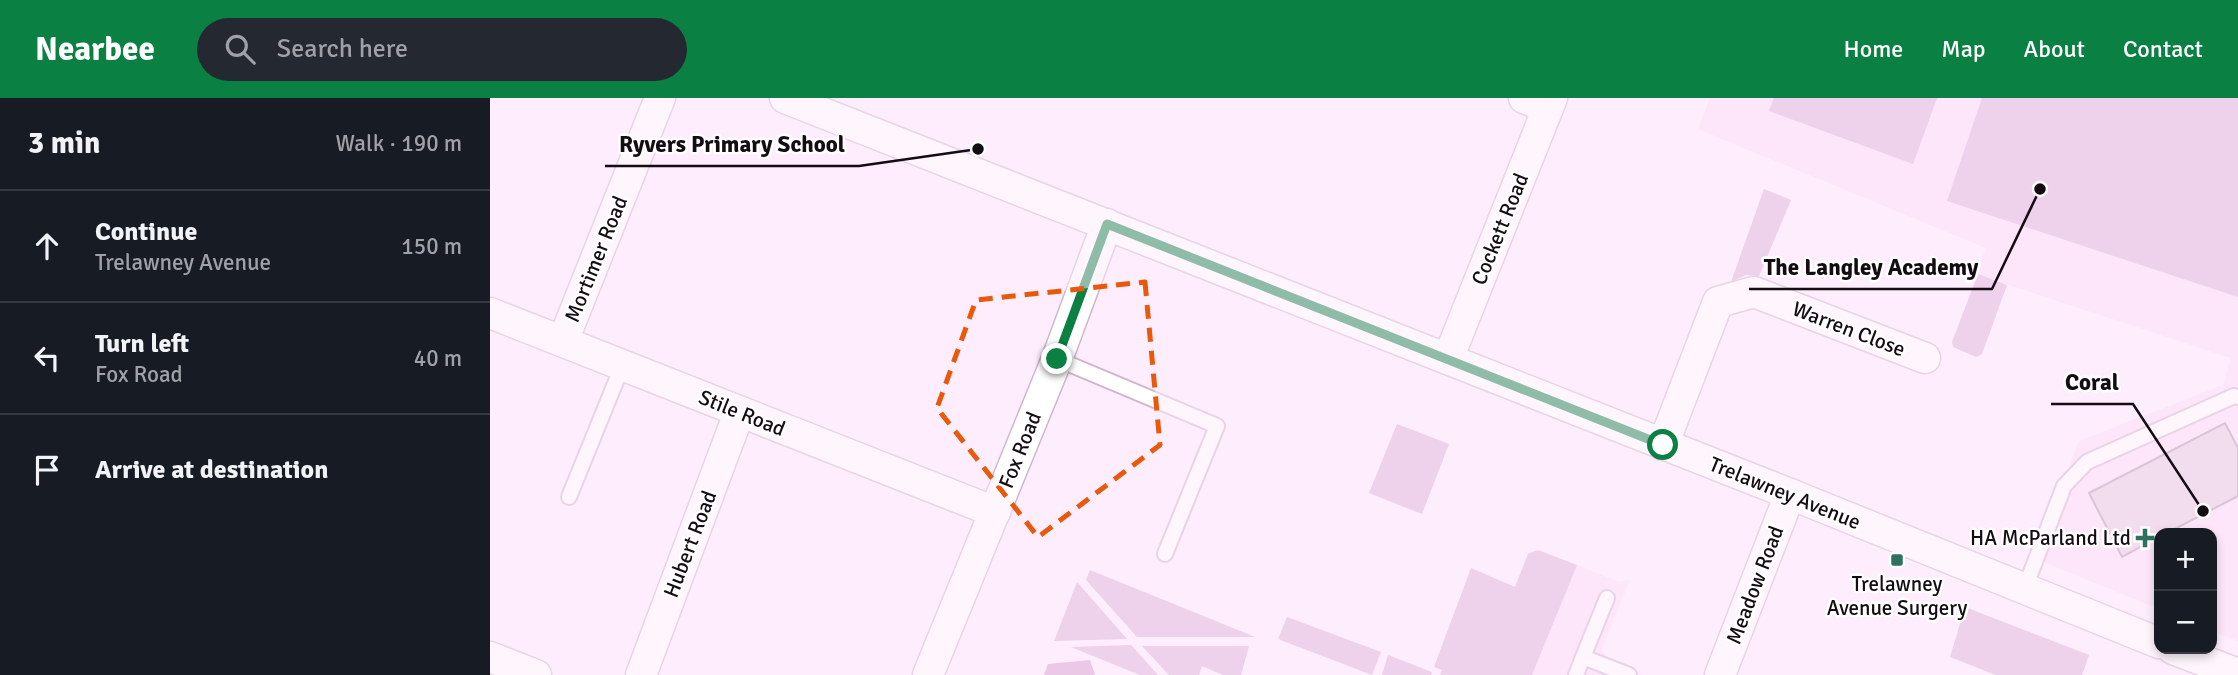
<!DOCTYPE html>
<meta charset="utf-8">
<style>
body{margin:0;font-family:Signika,sans-serif;background:#242831;color:#f1f3f6}
.controls{position:absolute;right:21px;bottom:21px;display:grid;overflow:hidden;border-radius:14px;box-shadow:0 4px 10px #0003}
.controls button{width:63px;height:63px;display:grid;place-items:center;padding:0;border:0;border-bottom:2px solid #363941;background:#171b24;color:#f1f3f6;font:35px sans-serif}
.stop{position:absolute;width:21px;height:21px;margin:-16px;border:5px solid #0b8043;border-radius:50%;background:#fff}
.stop.end{background:#0b8043;border-color:#fff;box-shadow:0 2px 7px #0008}
.list{margin:0;padding:0;list-style:none}
h2{display:flex;justify-content:space-between;align-items:center;height:91px;margin:0;padding:0 28px;font-size:30px}
h2 small{font-size:23px;font-weight:400;color:#9ea1a6}
.list li{display:grid;grid-template-columns:46px 1fr auto;gap:21px;align-items:center;box-sizing:border-box;height:112px;padding:0 28px;border-top:2px solid #363941}
.list b{display:block;font-size:26px;white-space:nowrap}
.list p{margin:0;font-size:23px;white-space:nowrap;color:#9ea1a6}
.list em{font-size:23px;font-style:normal;color:#9ea1a6}
.icon{flex:none;width:38px;height:38px;fill:none;stroke:currentColor;stroke-width:2;stroke-linecap:round;stroke-linejoin:round}
.map{position:relative;flex:none;width:1748px;height:577px;overflow:hidden}
header{display:flex;align-items:center;gap:42px;box-sizing:border-box;height:98px;padding:0 35px;background:#0b8043;color:#fff}
header strong{font-size:33px}
nav{display:flex;gap:38px;margin-inline-start:auto;font-size:24px}
.search{width:490px;height:63px;background:#242831;display:flex;align-items:center;gap:18px;box-sizing:border-box;padding:0 24px;border-radius:38px;color:#9ea1a6;font-size:26px}
main{display:flex}
aside{flex:1;background:#171b24}
.map>svg:first-child{display:block}
.built{fill:#fcdbf8}
.green{fill:#dbafd6}
.forest{fill:#d39ccc}
.building{fill:#e4c9e0;stroke:#ae95aa;stroke-width:2}
.lines{fill:none;stroke-linecap:round;stroke-linejoin:round}
.service-casing{stroke:#d0b6cd;stroke-width:18}
.minor-casing{stroke:#d0b6cd;stroke-width:33}
.service{stroke:#fff;stroke-width:14}
.minor{stroke:#fff;stroke-width:30}
.route{stroke:#0b8043;stroke-width:9}
.marked{fill:none;stroke:#e8590c;stroke-width:5;stroke-dasharray:14 9;stroke-linejoin:round}
.poi-dot{fill:#2f7160;stroke:#fff;stroke-width:2.5}
.labels{text-anchor:middle;stroke-width:5;stroke-linejoin:round;paint-order:stroke}
.street-label{font-size:21px;fill:#140b13;stroke:#fff}
.poi-label{font-size:21px;fill:#140b13;stroke:#fff;text-anchor:end}
.leader{fill:none;stroke:#140b13;stroke-width:2.5}
.callout-dot{fill:#140b13;stroke:#fff;stroke-width:2.5}
.callout-label{font-size:23px;text-anchor:middle;font-weight:bold;fill:#140b13;stroke:#fff;stroke-width:5;stroke-linejoin:round;paint-order:stroke}
</style>
<header>
<strong>Nearbee</strong>
<div class="search"><svg class="icon" aria-label="search" viewBox="0 0 24 24"><circle cx="10" cy="10" r="6"/><path d="M15 15l6 6"/></svg>Search here</div>
<nav><a>Home</a><a>Map</a><a>About</a><a>Contact</a></nav>
</header>
<main>
<aside>
<h2>3 min<small>Walk · 190 m</small></h2>
<ul class="list">
<li><svg class="icon" aria-label="ahead" viewBox="0 0 24 24"><path d="M12 20V5M6 11l6-6 6 6"/></svg><div><b>Continue</b><p>Trelawney Avenue</p></div><em>150 m</em></li>
<li><svg class="icon" aria-label="left" viewBox="0 0 24 24"><path d="M17 20v-9H6M10 6l-5 5 5 5"/></svg><div><b>Turn left</b><p>Fox Road</p></div><em>40 m</em></li>
<li><svg class="icon" aria-label="arrive" viewBox="0 0 24 24"><path d="M6 21V4h12l-3 4 3 4H6"/></svg><div><b>Arrive at destination</b></div></li>
</ul>
</aside>
<div class="map">
<svg width="1748" height="577" viewBox="0 0 1748 577">
<rect width="100%" height="100%" fill="#feedfc"/>
<!-- built -->
<g class="built">
<polygon points="1220,0 1748,0 1748,543 1722,533 1722,435 1669,435 1669,511 1544,460 1589,343 1733,287 1741,260 1486,176 1496,150 1208,31"/>
<polygon points="1087,467 1129,484 1140,482 1111,552 1121,564 1154,577 1042,577"/>
</g>
<!-- green -->
<g class="green">
<polygon points="1284,0 1447,0 1423,66 1279,13"/>
<polygon points="1492,0 1748,0 1748,199 1457,103"/>
<polygon points="1274,91 1301,102 1269,178 1256,177 1241,184"/>
<polygon points="1488,176 1517,187 1492,256 1486,259 1463,249 1462,244"/>
<polygon points="907,326 959,346 932,416 879,395"/>
<polygon points="1048,452 1087,467 1042,577 950,577 952,572 944,569 981,470 1025,489 1038,456"/>
<polygon points="600,472 765,539 647,539 596,482"/>
<polygon points="587,484 637,541 564,543"/>
<polygon points="1475,509 1599,557 1592,577 1506,577 1460,559"/>
<polygon points="797,519 891,554 882,577 788,541"/>
<polygon points="641,547 668,577 650,577 581,549"/>
<polygon points="652,548 759,548 751,577 733,577 712,568 709,577 679,577"/>
<polygon points="898,557 942,574 941,577 892,577"/>
</g>
<!-- forest -->
<polygon class="forest" points="600,562 605,577 554,577 558,566"/>
<!-- building -->
<polygon class="building" points="1735,325 1748,350 1748,398 1677,435 1669,435 1669,439 1632,459 1599,395"/>
<g class="lines">
<!-- service casing -->
<g class="service-casing">
<g id="service">
<polyline points="567,261 727,328 675,456"/>
<polyline points="79,399 133,266"/>
<polyline points="1535,490 1574,388 1597,364 1744,298 1748,299"/>
<polyline points="1117,500 1093,559 1139,577"/>
<polyline points="1086,577 1093,559"/>
</g>
</g>
<!-- minor casing -->
<g class="minor-casing">
<g id="minor">
<polyline points="295,0 1300,396 1669,545"/>
<polyline points="1034,0 1058,10"/>
<polyline points="0,215 505,414"/>
<polyline points="73,243 170,0"/>
<polyline points="958,261 1062,0"/>
<polyline points="1173,347 1228,204 1264,194 1435,260"/>
<polyline points="1683,551 1748,576"/>
<polyline points="0,559 46,577"/>
<polyline points="151,577 249,315"/>
<polyline points="438,577 567,261 617,126"/>
<polyline points="1230,577 1300,396"/>
</g>
</g>
<!-- service -->
<use href="#service" class="service"/>
<!-- minor -->
<use href="#minor" class="minor"/>
</g>
<g class="lines">
<!-- route -->
<polyline class="route" points="567,261 617,126 1173,347"/>
</g>
<!-- marked area -->
<path d="M0 0H1748V577H0ZM655 184 670 347 548 439 447 310 486 202Z" fill="#feedfc" fill-opacity=".55" fill-rule="evenodd"/>
<path class="marked" d="M655 184 670 347 548 439 447 310 486 202Z"/>
<!-- markers -->
<g class="poi-dot">
<path d="M1651.5 429.5h7v7h7v7h-7v7h-7v-7h-7v-7h7z"/>
<rect x="1400" y="455" width="14" height="14" rx="3.5"/>
</g>
<g class="labels">
<!-- street labels -->
<g class="street-label">
<text transform="translate(1010 131) rotate(-68)" y="7">Cockett Road</text>
<text transform="translate(106 161) rotate(-68)" y="7">Mortimer Road</text>
<text transform="translate(1359 231) rotate(21)" y="7">Warren Close</text>
<text transform="translate(252 315) rotate(22)" y="7">Stile Road</text>
<text transform="translate(530 352) rotate(-68)" y="7">Fox Road</text>
<text transform="translate(1295 395) rotate(22)" y="7">Trelawney Avenue</text>
<text transform="translate(200 446) rotate(-69)" y="7">Hubert Road</text>
<text transform="translate(1265 487) rotate(-69)" y="7">Meadow Road</text>
</g>
<!-- poi labels -->
<g class="poi-label">
<text x="1641" y="447">HA McParland Ltd</text>
<text x="1407" y="493" text-anchor="middle">Trelawney<tspan x="1407" dy="24">Avenue Surgery</tspan></text>
</g>
</g>
<!-- callouts -->
<path class="leader" d="M488 51L369 68H115M1550 91L1502 191H1259M1713 413L1643 306H1561"/>
<g class="callout-dot">
<circle cx="488" cy="51" r="7"/>
<circle cx="1550" cy="91" r="7"/>
<circle cx="1713" cy="413" r="7"/>
</g>
<g class="callout-label">
<text x="242" y="54">Ryvers Primary School</text>
<text x="1381" y="177">The Langley Academy</text>
<text x="1602" y="292">Coral</text>
</g>
</svg>
<div class="controls">
<button>+</button>
<button>−</button>
</div>
<div class="stop" style="left:1173px;top:347px"></div>
<div class="stop end" style="left:567px;top:261px"></div>
</div>
</main>
